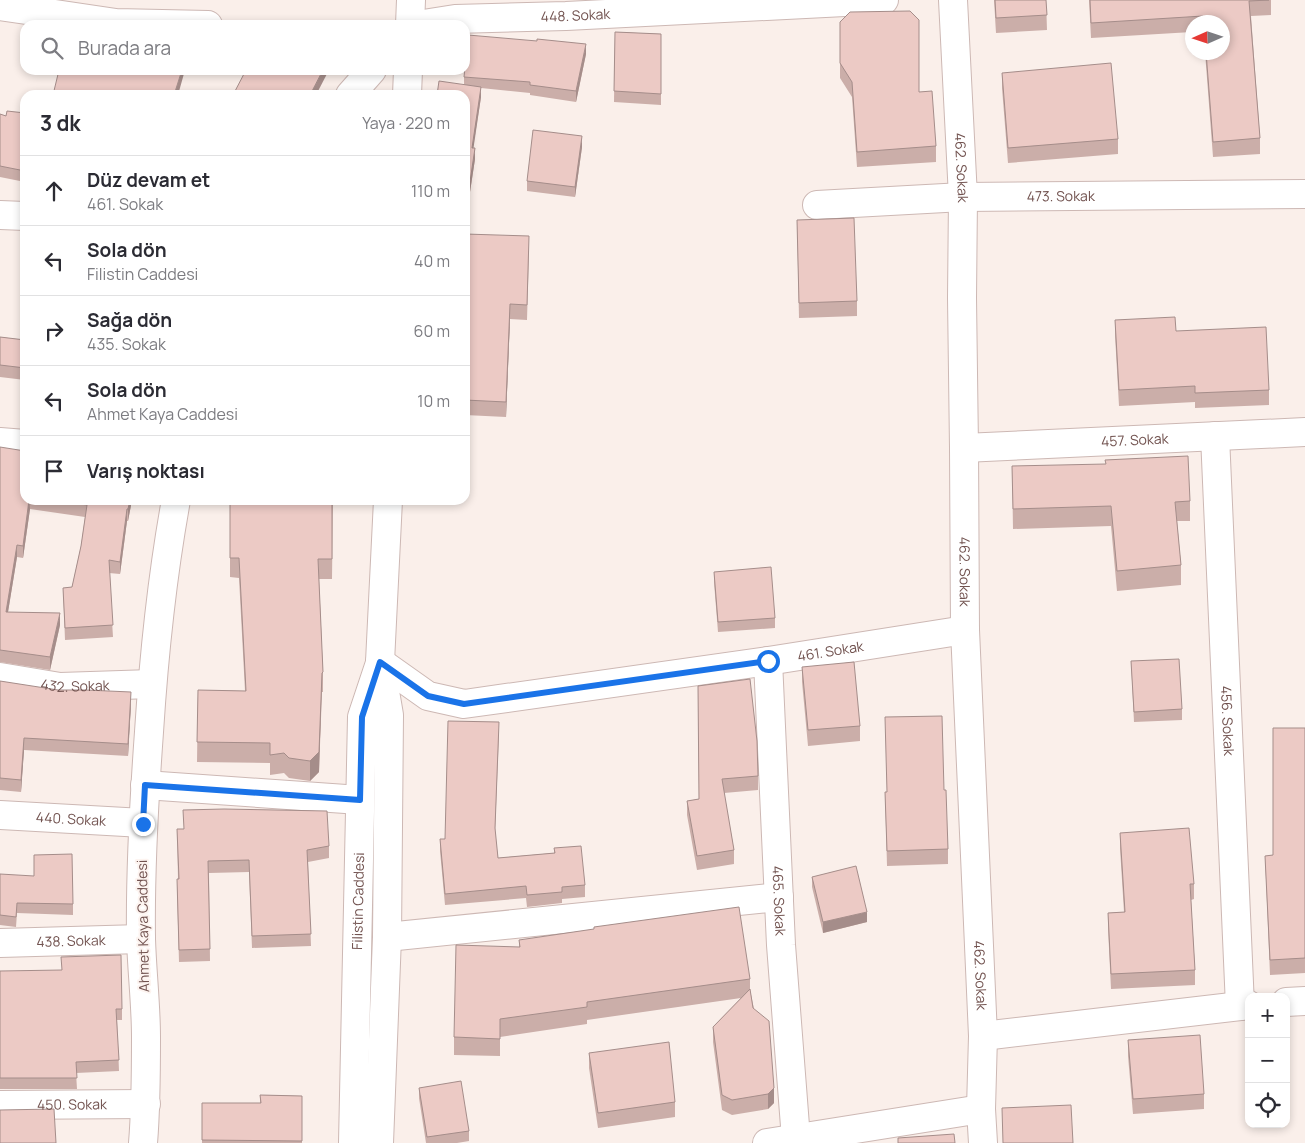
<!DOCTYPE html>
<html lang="tr">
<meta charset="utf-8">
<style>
body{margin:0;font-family:Manrope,sans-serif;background:#f2f2f3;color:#2b2b33}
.controls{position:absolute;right:15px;bottom:15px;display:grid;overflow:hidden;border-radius:10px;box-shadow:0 2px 8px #0003}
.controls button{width:45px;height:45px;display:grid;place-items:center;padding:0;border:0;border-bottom:1px solid #e1e1e2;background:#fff;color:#2b2b33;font:25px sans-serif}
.compass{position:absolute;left:1185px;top:15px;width:45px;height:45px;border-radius:50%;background:#fff;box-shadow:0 2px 8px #0003;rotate:267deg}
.stop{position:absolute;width:15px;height:15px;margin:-11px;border:4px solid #1a73e8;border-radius:50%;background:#fff}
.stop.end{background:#1a73e8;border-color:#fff;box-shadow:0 1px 5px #0008}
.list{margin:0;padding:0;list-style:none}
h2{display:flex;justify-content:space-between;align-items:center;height:65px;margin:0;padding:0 20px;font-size:21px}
h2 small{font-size:16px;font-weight:400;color:#7c7c81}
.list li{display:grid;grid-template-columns:32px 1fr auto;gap:15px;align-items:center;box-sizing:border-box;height:70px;padding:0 20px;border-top:1px solid #e1e1e2}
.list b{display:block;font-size:19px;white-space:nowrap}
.list p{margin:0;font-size:16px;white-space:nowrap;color:#7c7c81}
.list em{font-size:16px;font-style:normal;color:#7c7c81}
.icon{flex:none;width:28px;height:28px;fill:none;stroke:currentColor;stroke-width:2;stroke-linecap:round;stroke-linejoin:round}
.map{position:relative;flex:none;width:1305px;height:1143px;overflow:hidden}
.search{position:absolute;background:#fff;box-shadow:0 2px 8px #0003;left:20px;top:20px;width:450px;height:55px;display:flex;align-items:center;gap:12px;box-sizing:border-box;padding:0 18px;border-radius:15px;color:#7c7c81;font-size:19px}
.panel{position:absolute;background:#fff;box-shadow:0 2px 8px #0003;left:20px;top:90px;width:450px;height:415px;border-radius:15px}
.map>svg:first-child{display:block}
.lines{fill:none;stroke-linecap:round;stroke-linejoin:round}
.minor-casing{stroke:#cdb8b4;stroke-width:30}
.tertiary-casing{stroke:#cdb8b4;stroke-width:30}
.minor{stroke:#fff;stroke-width:28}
.tertiary{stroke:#fff;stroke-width:28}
.wall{fill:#cbaea9}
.shaded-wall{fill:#a58d8a}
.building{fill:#eccac5;stroke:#a58d8a}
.route{stroke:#1a73e8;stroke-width:6}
.labels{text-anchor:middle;stroke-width:4;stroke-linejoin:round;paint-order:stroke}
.street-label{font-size:14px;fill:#725350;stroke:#fdf4f0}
</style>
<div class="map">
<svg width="1305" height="1143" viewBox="0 0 1305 1143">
<rect width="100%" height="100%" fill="#faefea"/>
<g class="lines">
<!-- minor casing -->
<g class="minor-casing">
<g id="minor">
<path id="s1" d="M953 0 963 197 962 298 964 448 965 630 983 1036 981 1109 983 1143"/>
<path id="s2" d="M417 25 455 19 566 16 884 0"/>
<path id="s3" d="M817 205 963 197 1305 194"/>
<polyline points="0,215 25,216"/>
<path id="s4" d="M1215 436 1240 1006"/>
<polyline points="0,442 25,444"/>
<path id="s5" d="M964 448 1305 432"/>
<path id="s6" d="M768 661 781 945 796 1139"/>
<path id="s7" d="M380 662 428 696 464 704 768 661 965 630"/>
<path id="s8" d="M0 677 60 687 152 684"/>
<polyline points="145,785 360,800"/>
<path id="s9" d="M0 815 143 823"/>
<polyline points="387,937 779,897"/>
<path id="s10" d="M0 943 141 939"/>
<polyline points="1286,1002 1305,1001"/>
<polyline points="983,1036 1249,1005"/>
<path id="s11" d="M0 1105 146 1104"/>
<polyline points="767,1143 981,1109"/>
</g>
</g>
<!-- tertiary casing -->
<g class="tertiary-casing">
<g id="tertiary">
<polyline points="0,6 116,23 208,25"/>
<polyline points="410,25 411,0"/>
<polyline points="350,95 372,70"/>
<polyline points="407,95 408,70"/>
<path d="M143 1143C146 1108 146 1073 146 1037 146 1005 142 972 141 939 140 870 144 801 149 732 154 654 162 577 176 500"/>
<path id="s12" d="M353 1143 362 717 379 666"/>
<polyline points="379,1143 387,937 389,715 380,662 388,500"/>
</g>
</g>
<!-- minor -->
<use href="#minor" class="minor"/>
<!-- tertiary -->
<use href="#tertiary" class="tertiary"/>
</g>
<!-- wall -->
<g class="wall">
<polygon points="994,0 1046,0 1047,30 996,33"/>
<polygon points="1089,0 1271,0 1271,15 1251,16 1260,138 1260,154 1213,157 1205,52 1222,52 1222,22 1192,22 1192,32 1091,38"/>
<polygon points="840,22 919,92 936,146 936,162 857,167 852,97 840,78"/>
<polygon points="615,32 661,34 661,105 614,102"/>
<polygon points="586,54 576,102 530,95 530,93 481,88 481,97 473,148 475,159 468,205 465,205 464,77"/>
<polygon points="1002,73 1118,139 1118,154 1008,163 1002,88"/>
<polygon points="25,113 25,182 0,177 0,114 6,116"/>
<polygon points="582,147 575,197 527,191 527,181"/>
<polygon points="797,220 857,301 857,316 799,318"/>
<polygon points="465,234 529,251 527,320 510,319 506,417 465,415"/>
<polygon points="1115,320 1176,331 1269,390 1269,405 1195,408 1195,402 1119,406 1115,335"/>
<polygon points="0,337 25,340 25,380 0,377"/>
<polygon points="0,447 25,500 132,500 128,521 127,521 120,574 109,573 113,637 65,640 63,588 72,587 81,546 85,517 30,509 23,558 17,557 8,612 60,625 50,670 0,662"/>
<polygon points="1012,466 1190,501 1190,521 1177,521 1181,565 1181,585 1117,591 1111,526 1013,529"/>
<polygon points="230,500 333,500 332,579 319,579 323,672 323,692 322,692 319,772 310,781 289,778 284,773 270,775 270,763 197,762 198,690 245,691 239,578 230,577"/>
<polygon points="714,572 775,618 775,628 718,632 714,582"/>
<polygon points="1131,661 1182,709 1182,720 1134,722"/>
<polygon points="802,667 860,726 860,741 808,746 802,682"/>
<polygon points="0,681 131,704 128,756 24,750 21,792 0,790"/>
<polygon points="698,686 758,776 758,790 724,793 734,850 734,864 697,870 687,815 687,801 699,799"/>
<polygon points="1305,728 1305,973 1270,975 1265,856 1273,855"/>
<polygon points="499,733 495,832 498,858 554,853 554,848 585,885 585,897 562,899 562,903 527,907 526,898 445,905 440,851 440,839 445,839"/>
<polygon points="944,790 948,849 948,864 887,866 885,792"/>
<polygon points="177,829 329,846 329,858 308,862 311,946 252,948 249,872 209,873 210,961 179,962 177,891 178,879"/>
<polygon points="1120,833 1194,884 1194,899 1191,900 1195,970 1195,985 1111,989 1108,928 1108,913 1124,912 1120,848"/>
<polygon points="0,874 73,904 73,915 17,913 16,927 0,925"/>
<polygon points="812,877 867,922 823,933 812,887"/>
<polygon points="519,940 750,979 750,990 774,1103 768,1109 732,1115 722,1110 713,1042 713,1027 741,998 587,1020 587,1024 500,1037 500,1056 454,1055 454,1037 519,947"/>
<polygon points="0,971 122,1009 122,1020 117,1020 119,1071 76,1073 77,1089 0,1089"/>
<polygon points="1128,1040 1204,1094 1204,1109 1133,1114 1128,1056"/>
<polygon points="589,1053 675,1102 675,1117 598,1128 589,1068"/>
<polygon points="419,1088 469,1131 469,1141 457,1143 426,1143 419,1098"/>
<polygon points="260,1095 302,1096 302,1143 202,1143 202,1103 260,1103"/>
</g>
<!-- shaded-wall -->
<g class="shaded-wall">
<polygon points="586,44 586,54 576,102 576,91"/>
<polygon points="182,70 185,70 178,95 174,95"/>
<polygon points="323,70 329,70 316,95 310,95"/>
<polygon points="481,87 481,97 472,158 472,148"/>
<polygon points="582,136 582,147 575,197 575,187"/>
<polygon points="475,148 475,159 468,205 468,195"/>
<polygon points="510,304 510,319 506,417 506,402"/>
<polygon points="29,500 30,509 23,558 23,546"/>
<polygon points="130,500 132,500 128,521 128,509"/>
<polygon points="127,509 127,521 120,574 120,562"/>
<polygon points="17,545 17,557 6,624 6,612"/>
<polygon points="60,613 60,625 50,670 50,657"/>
<polygon points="322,673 319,772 310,781 310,761"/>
<polygon points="131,692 131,704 128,756 128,744"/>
<polygon points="24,738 24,750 21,792 21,780"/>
<polygon points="867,912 867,922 823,933 823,922"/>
<polygon points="774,1088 774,1103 768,1109 768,1094"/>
</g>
<!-- building -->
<g class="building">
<polygon points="995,0 1046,0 1047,15 996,18"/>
<polygon points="1090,0 1269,0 1249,1 1260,138 1213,142 1206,52 1222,52 1222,22 1204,22 1203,16 1091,23"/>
<polygon points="910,11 919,20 919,92 932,91 936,146 857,152 852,82 840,63 840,22 850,12"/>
<polygon points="615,32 661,34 661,94 614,91"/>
<polygon points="468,35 537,41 537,39 586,44 576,91 530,85 530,82 464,77"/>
<polygon points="1111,63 1118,139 1008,148 1002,73"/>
<polygon points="59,70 131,70 142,73 142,70 182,70 174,95 53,95"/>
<polygon points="246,70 323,70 310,95 233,95"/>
<polygon points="439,81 481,87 472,148 475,148 468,195 465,195 465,95 437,95"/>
<polygon points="7,111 25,113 25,171 0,166 0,114 6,116"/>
<polygon points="533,130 582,136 575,187 527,181"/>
<polygon points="854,218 857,301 799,303 797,220"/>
<polygon points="465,234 529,236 527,305 510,304 506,402 465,400"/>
<polygon points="1175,317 1176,331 1266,327 1269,390 1195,393 1195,386 1119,390 1115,320"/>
<polygon points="0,337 25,340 25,368 0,365"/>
<polygon points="0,447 25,451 25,500 29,500 23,546 17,545 6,612 60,613 50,657 0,650"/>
<polygon points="1188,456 1190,501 1175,502 1181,565 1117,571 1111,506 1013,509 1012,466 1106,464 1105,460"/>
<polygon points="51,500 130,500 128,509 127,509 120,562 109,560 113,625 65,628 63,588 72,587 81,546 87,505"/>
<polygon points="230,500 332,500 332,559 318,559 323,672 322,673 319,752 310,761 289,758 284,753 270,755 270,743 197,742 198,690 246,691 239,558 230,558"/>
<polygon points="771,567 775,618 718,622 714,572"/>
<polygon points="1179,659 1182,709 1134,712 1131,661"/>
<polygon points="854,662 860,726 808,730 802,667"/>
<polygon points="750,679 757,741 758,776 722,779 734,850 697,856 687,801 699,799 698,686"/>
<polygon points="0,681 58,690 86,690 131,692 128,744 24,738 21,780 0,778"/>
<polygon points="942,716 944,790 946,790 948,849 887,851 885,792 887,792 885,717"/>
<polygon points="448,721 499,722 495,828 498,858 555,853 554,848 581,846 585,885 562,887 562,892 527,895 526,886 445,894 440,839 445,839"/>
<polygon points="1273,728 1305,728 1305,958 1270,960 1265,856 1273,855"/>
<polygon points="224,809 327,811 329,846 307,850 311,934 252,936 249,860 208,861 210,949 179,950 177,879 179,879 177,829 184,829 183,810"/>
<polygon points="1189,828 1194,884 1190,884 1195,970 1111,974 1108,913 1125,912 1120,833"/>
<polygon points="72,854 73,904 17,903 16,917 0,915 0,874 34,876 34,855"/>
<polygon points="856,866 867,912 823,922 812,877"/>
<polygon points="739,907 750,979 587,1002 587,1007 500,1019 500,1039 454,1037 456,945 520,947 519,940 594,929 594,927"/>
<polygon points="121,955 122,1009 116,1009 119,1060 76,1062 77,1078 0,1078 0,971 62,970 61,957"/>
<polygon points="750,989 753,1008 769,1021 774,1088 768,1094 732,1100 722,1095 713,1027"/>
<polygon points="1200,1035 1204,1094 1133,1099 1128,1040"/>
<polygon points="669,1042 675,1102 598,1113 589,1053"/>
<polygon points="461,1081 469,1131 427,1137 419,1088"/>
<polygon points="260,1095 302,1096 302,1141 202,1140 202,1103 261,1103"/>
<polygon points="1071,1105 1073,1143 1003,1143 1002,1108"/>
<polygon points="54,1109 56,1143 0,1143 0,1110"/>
<polygon points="954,1134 955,1143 898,1143 898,1138"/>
</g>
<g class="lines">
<!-- route -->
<polyline class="route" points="143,824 145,785 360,800 362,717 380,662 428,696 464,704 768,661"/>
</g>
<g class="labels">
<!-- street labels -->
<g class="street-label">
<text dy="5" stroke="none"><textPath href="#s2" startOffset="159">448. Sokak</textPath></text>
<text dy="5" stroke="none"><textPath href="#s1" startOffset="168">462. Sokak</textPath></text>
<text dy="5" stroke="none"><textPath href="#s3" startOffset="244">473. Sokak</textPath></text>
<text dy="5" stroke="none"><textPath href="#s5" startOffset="171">457. Sokak</textPath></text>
<text dy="5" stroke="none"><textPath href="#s1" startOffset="572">462. Sokak</textPath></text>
<text dy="5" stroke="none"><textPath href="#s7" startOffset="466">461. Sokak</textPath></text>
<text dy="5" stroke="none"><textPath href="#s8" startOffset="76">432. Sokak</textPath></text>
<text dy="5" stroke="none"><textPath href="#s4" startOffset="285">456. Sokak</textPath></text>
<text dy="5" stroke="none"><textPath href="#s9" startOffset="71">440. Sokak</textPath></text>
<text dy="5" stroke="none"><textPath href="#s6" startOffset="240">465. Sokak</textPath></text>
<text dy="5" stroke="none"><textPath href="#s12" startOffset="242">Filistin Caddesi</textPath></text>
<text transform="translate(143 926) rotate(-91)" y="5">Ahmet Kaya Caddesi</text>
<text dy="5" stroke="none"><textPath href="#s10" startOffset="71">438. Sokak</textPath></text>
<text dy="5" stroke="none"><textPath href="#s1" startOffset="976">462. Sokak</textPath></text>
<text dy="5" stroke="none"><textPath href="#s11" startOffset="72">450. Sokak</textPath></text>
</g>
</g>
</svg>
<div class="controls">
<button>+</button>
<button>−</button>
<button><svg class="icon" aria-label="locate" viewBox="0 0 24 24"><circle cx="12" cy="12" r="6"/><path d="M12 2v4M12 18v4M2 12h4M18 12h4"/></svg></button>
</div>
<svg class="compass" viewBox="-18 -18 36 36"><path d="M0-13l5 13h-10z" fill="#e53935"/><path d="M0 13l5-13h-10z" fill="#7c7c81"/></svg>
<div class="stop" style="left:768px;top:661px"></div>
<div class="stop end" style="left:143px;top:824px"></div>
<div class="search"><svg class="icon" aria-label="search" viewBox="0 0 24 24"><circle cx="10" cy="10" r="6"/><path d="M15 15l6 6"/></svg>Burada ara</div>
<section class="panel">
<h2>3 dk<small>Yaya · 220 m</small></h2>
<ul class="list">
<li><svg class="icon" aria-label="ahead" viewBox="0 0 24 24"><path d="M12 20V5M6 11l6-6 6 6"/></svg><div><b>Düz devam et</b><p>461. Sokak</p></div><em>110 m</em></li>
<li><svg class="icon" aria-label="left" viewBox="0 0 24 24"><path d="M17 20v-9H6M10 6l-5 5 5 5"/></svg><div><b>Sola dön</b><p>Filistin Caddesi</p></div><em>40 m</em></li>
<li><svg class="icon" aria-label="right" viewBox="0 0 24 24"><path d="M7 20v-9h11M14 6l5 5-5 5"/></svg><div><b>Sağa dön</b><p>435. Sokak</p></div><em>60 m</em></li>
<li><svg class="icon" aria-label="left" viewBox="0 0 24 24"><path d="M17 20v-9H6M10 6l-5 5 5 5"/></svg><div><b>Sola dön</b><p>Ahmet Kaya Caddesi</p></div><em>10 m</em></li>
<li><svg class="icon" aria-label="arrive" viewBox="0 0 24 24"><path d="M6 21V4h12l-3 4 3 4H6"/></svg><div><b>Varış noktası</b></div></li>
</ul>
</section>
</div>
